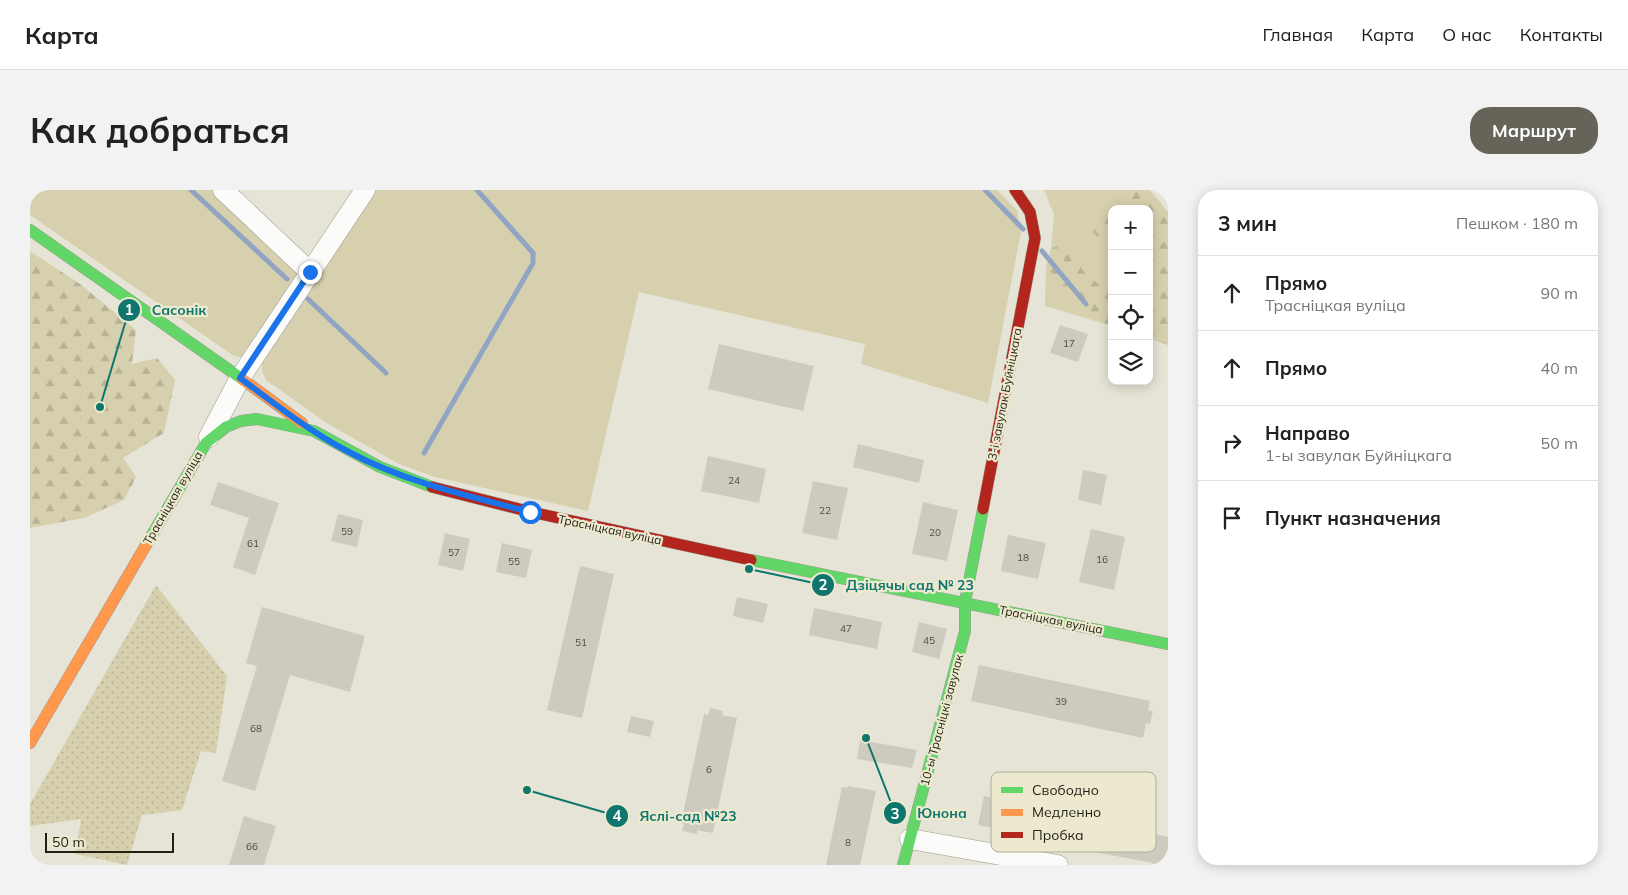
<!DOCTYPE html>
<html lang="ru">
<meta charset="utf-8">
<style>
body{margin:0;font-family:Mulish,sans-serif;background:#f2f2f2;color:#222}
.controls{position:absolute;right:15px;top:15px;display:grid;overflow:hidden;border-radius:10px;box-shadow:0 2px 12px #0003}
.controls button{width:45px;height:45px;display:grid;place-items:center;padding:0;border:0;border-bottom:1px solid #e0e0e0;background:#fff;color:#222;font:25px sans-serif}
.scale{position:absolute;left:15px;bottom:12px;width:129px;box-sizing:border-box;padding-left:5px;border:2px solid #211f16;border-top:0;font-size:14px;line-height:18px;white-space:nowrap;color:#211f16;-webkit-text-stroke:4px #ede9cf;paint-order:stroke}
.stop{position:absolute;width:15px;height:15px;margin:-11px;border:4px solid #1a73e8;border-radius:50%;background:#fff}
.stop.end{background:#1a73e8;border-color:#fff;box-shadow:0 1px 5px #0008}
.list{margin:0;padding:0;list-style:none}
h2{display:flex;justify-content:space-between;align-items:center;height:65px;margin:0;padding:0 20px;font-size:21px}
h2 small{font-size:16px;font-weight:400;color:#767676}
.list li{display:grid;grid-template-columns:32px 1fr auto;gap:15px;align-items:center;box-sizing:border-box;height:75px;padding:0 20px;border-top:1px solid #e0e0e0}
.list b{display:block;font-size:19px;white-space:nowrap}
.list p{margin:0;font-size:16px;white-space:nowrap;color:#767676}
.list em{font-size:16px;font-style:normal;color:#767676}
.icon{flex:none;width:28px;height:28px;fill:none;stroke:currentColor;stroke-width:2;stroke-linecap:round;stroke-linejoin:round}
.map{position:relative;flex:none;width:1138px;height:675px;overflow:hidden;border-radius:20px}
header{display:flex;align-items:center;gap:30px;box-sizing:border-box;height:70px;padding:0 25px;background:#fff;border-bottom:1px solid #e0e0e0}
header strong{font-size:24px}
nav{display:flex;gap:28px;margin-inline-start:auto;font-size:18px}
.intro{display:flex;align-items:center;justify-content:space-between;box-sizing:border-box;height:120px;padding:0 30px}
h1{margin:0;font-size:35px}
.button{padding:12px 22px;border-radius:20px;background:#666459;color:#fff;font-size:18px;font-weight:700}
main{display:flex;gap:30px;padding:0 30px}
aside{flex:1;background:#fff;border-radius:20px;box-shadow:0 2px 12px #0003}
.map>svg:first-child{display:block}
.grass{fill:#d6d0ae}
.forest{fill:url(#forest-firs)}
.garden{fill:url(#garden-dots)}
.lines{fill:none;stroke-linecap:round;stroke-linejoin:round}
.stream{stroke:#91a5c3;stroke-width:5}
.building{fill:#cdcbc0}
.street-casing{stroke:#9d9b90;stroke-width:21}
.fast-casing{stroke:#9d9b90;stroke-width:12}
.slow-casing{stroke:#9d9b90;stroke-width:12}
.jam-casing{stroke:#9d9b90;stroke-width:12}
.street{stroke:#fbfbf9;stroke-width:20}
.fast{stroke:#63d668;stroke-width:11}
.slow{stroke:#ff974d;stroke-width:11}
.jam{stroke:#b3261e;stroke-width:11}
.route{stroke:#1a73e8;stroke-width:6}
.labels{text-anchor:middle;stroke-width:4.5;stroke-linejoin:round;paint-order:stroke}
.number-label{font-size:10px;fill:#4e4c42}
.street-label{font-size:12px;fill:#211f16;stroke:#ede9cf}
.key{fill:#ede9cf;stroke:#b0ac98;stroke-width:1}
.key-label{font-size:14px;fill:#211f16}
.leader{fill:none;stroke:#0f766e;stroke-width:2}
.callout-dot{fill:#0f766e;stroke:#ede9cf;stroke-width:2}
.mark-label{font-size:15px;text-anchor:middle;font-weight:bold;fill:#fff}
.callout-label{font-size:14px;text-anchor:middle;font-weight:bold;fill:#0f766e;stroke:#ede9cf;stroke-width:4.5;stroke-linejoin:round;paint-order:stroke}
</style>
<header>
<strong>Карта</strong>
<nav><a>Главная</a><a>Карта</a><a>О нас</a><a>Контакты</a></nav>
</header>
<div class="intro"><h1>Как добраться</h1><a class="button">Маршрут</a></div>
<main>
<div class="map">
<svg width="1138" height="675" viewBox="0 0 1138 675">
<defs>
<pattern id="forest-firs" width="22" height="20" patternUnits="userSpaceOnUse" patternTransform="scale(1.25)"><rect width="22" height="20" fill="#d6d0ae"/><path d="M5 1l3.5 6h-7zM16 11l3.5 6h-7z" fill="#b7b295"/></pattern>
<pattern id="garden-dots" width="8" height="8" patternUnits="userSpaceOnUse" patternTransform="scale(1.25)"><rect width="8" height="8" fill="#d6d0ae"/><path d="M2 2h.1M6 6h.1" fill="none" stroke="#b7b295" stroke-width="1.8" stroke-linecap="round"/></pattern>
</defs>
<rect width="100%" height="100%" fill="#e6e4d6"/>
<!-- grass -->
<g class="grass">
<polygon points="0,0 185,0 267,81 268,89 220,162 212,167 204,166 0,25"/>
<polygon points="346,0 967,0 987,20 991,42 958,213 831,174 835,154 609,102 558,321 405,287 369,274 298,234 236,190 232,181 232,170"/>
<polygon points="1014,0 1120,0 1138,22 1138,155 1119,148 1119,19 1082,19 1082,136 1015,116 1016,77 1021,59 1024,25"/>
</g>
<!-- forest -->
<g class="forest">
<polygon points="1091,0 1120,0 1138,22 1138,155 1119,148 1119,19 1082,19 1082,49 1071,51 1062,41 1094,5"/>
<path d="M1032 54 1043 59C1049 80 1062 93 1082 101V136C1054 127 1035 97 1016 77L1021 59Z"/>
<polygon points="0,61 50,94 106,140 102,174 127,168 145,190 134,243 93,268 106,287 94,310 54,328 0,338"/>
</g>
<!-- garden -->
<polygon class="garden" points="126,395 197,486 186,563 171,561 152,620 112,625 97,675 45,664 51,629 0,636 0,614"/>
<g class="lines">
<!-- stream -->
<g class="stream">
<polyline points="161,0 257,89"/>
<polyline points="955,0 993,39"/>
<polyline points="1012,61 1056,114"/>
<polyline points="278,109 356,183"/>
<polyline points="394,263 503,73 503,63 447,0"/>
</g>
</g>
<!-- building -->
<g class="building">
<polygon points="1030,135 1058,144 1048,172 1020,163"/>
<polygon points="689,154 784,176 773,221 678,199"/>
<polygon points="828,254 894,270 889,293 823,277"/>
<polygon points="678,266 736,279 729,313 671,301"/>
<polygon points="1053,280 1077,285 1071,315 1048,310"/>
<polygon points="783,291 818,298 807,350 772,343"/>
<polygon points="188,292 249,313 225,385 203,377 219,328 180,315"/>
<polygon points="893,312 928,320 917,371 882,364"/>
<polygon points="308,324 333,330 327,357 301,351"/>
<polygon points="1061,339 1095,347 1084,400 1049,392"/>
<polygon points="415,343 440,349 433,381 408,375"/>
<polygon points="978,345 1016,353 1008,389 971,381"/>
<polygon points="472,353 502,360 496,388 466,382"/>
<polygon points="550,376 584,384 552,528 517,520"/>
<polygon points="707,407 738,414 733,433 703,426"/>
<polygon points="232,417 335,446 320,502 260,485 225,601 192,591 227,476 216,473"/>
<polygon points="784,418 852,432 847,459 779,445"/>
<polygon points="889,432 917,439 909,469 882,462"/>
<polygon points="949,475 1120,511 1118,520 1123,521 1120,534 1116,533 1113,548 941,511"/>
<polygon points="680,518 693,521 692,525 707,528 683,643 667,640 667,644 652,641 654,634 651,633 674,524 678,525"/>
<polygon points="601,526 624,531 620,547 597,542"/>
<polygon points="830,550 887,560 882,578 827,569"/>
<polygon points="818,596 846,601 830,675 796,675 812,597 817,598"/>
<polygon points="954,606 983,612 977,641 948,635"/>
<polygon points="214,626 246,636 234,675 199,675"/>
<polygon points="1034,626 1138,647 1138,675 1123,675 1123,673 1027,655"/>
</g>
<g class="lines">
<!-- street casing -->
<g class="street-casing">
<g id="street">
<polyline points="193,0 280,82"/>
<polyline points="179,247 210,188 335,0"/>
<polyline points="880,649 1028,675"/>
</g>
</g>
<!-- fast casing -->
<g class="fast-casing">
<g id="fast">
<polyline points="0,40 212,189"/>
<polyline points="116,355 176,253 196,237 211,231 227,229 284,241 350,277 402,297"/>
<polyline points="721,370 1138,454"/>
<polyline points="873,675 935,441 935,412 953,319"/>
</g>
</g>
<!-- slow casing -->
<g class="slow-casing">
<g id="slow">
<polyline points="212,189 272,233"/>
<polyline points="0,553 116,355"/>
</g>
</g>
<!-- jam casing -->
<g class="jam-casing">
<g id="jam">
<polyline points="402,297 501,322 721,370"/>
<polyline points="953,319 1005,48 1000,22 985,0"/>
</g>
</g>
<!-- street -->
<use href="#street" class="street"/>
<!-- fast -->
<use href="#fast" class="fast"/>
<!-- slow -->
<use href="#slow" class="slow"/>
<!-- jam -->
<use href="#jam" class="jam"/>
</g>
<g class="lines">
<!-- route -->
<path class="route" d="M280 82 210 188C245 214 279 241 317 261 374 292 438 306 500 322"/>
</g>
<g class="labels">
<!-- number labels -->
<g class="number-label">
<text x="1039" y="157">17</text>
<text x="704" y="294">24</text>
<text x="795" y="324">22</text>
<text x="317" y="345">59</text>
<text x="905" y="346">20</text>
<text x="223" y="357">61</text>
<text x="424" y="366">57</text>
<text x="993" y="371">18</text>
<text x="1072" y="373">16</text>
<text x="484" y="375">55</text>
<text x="816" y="442">47</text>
<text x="899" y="454">45</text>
<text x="551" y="456">51</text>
<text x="1031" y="515">39</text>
<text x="226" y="542">68</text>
<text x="679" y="583">6</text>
<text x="818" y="656">8</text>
<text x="222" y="660">66</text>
</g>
<!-- street labels -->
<g class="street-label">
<text transform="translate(975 204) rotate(-79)" y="4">3-і завулак Буйніцкага</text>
<text transform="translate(143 308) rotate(-60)" y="4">Трасніцкая вуліца</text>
<text transform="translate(580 340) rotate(12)" y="4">Трасніцкая вуліца</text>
<text transform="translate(1021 430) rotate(11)" y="4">Трасніцкая вуліца</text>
<text transform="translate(912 530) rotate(-75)" y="4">10-ы Трасніцкі завулак</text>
</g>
</g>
<!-- legend -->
<rect x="961" y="582" width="165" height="80" rx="8" class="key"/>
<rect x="971" y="597" width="22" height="6" fill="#63d668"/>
<rect x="971" y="619" width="22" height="7" fill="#ff974d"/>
<rect x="971" y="642" width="22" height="6" fill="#b3261e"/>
<g class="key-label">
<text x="1002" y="605">Свободно</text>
<text x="1002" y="627">Медленно</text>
<text x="1002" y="650">Пробка</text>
</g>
<!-- callouts -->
<path class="leader" d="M70 217L99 120M719 379L793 395M836 548L865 623M497 600L587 626"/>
<g class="callout-dot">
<circle cx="70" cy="217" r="5"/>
<circle cx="719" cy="379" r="5"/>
<circle cx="836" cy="548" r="5"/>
<circle cx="497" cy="600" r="5"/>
<circle cx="99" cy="120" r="12"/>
<circle cx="793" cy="395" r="12"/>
<circle cx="865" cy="623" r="12"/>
<circle cx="587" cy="626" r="12"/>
</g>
<g class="mark-label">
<text x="99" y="125">1</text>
<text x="793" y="400">2</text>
<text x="865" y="629">3</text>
<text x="587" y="631">4</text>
</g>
<g class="callout-label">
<text x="149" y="125">Сасонік</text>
<text x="880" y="400">Дзіцячы сад № 23</text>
<text x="912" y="628">Юнона</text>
<text x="658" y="631">Яслі-сад №23</text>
</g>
</svg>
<div class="controls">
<button>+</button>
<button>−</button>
<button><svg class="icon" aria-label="locate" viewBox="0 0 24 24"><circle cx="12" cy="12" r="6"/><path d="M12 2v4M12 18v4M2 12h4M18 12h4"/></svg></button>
<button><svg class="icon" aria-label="layers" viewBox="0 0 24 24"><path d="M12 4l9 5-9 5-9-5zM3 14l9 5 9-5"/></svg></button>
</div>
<div class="scale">50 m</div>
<div class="stop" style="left:500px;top:322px"></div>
<div class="stop end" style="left:280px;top:82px"></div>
</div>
<aside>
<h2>3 мин<small>Пешком · 180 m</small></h2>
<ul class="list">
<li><svg class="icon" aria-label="ahead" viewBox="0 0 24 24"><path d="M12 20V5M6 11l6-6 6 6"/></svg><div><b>Прямо</b><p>Трасніцкая вуліца</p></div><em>90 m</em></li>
<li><svg class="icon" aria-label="ahead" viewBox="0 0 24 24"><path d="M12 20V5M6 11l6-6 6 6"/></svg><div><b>Прямо</b></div><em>40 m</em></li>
<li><svg class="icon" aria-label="right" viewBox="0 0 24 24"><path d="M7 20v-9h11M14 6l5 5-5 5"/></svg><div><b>Направо</b><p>1-ы завулак Буйніцкага</p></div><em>50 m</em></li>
<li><svg class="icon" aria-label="arrive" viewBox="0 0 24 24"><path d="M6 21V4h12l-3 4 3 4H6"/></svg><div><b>Пункт назначения</b></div></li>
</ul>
</aside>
</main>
